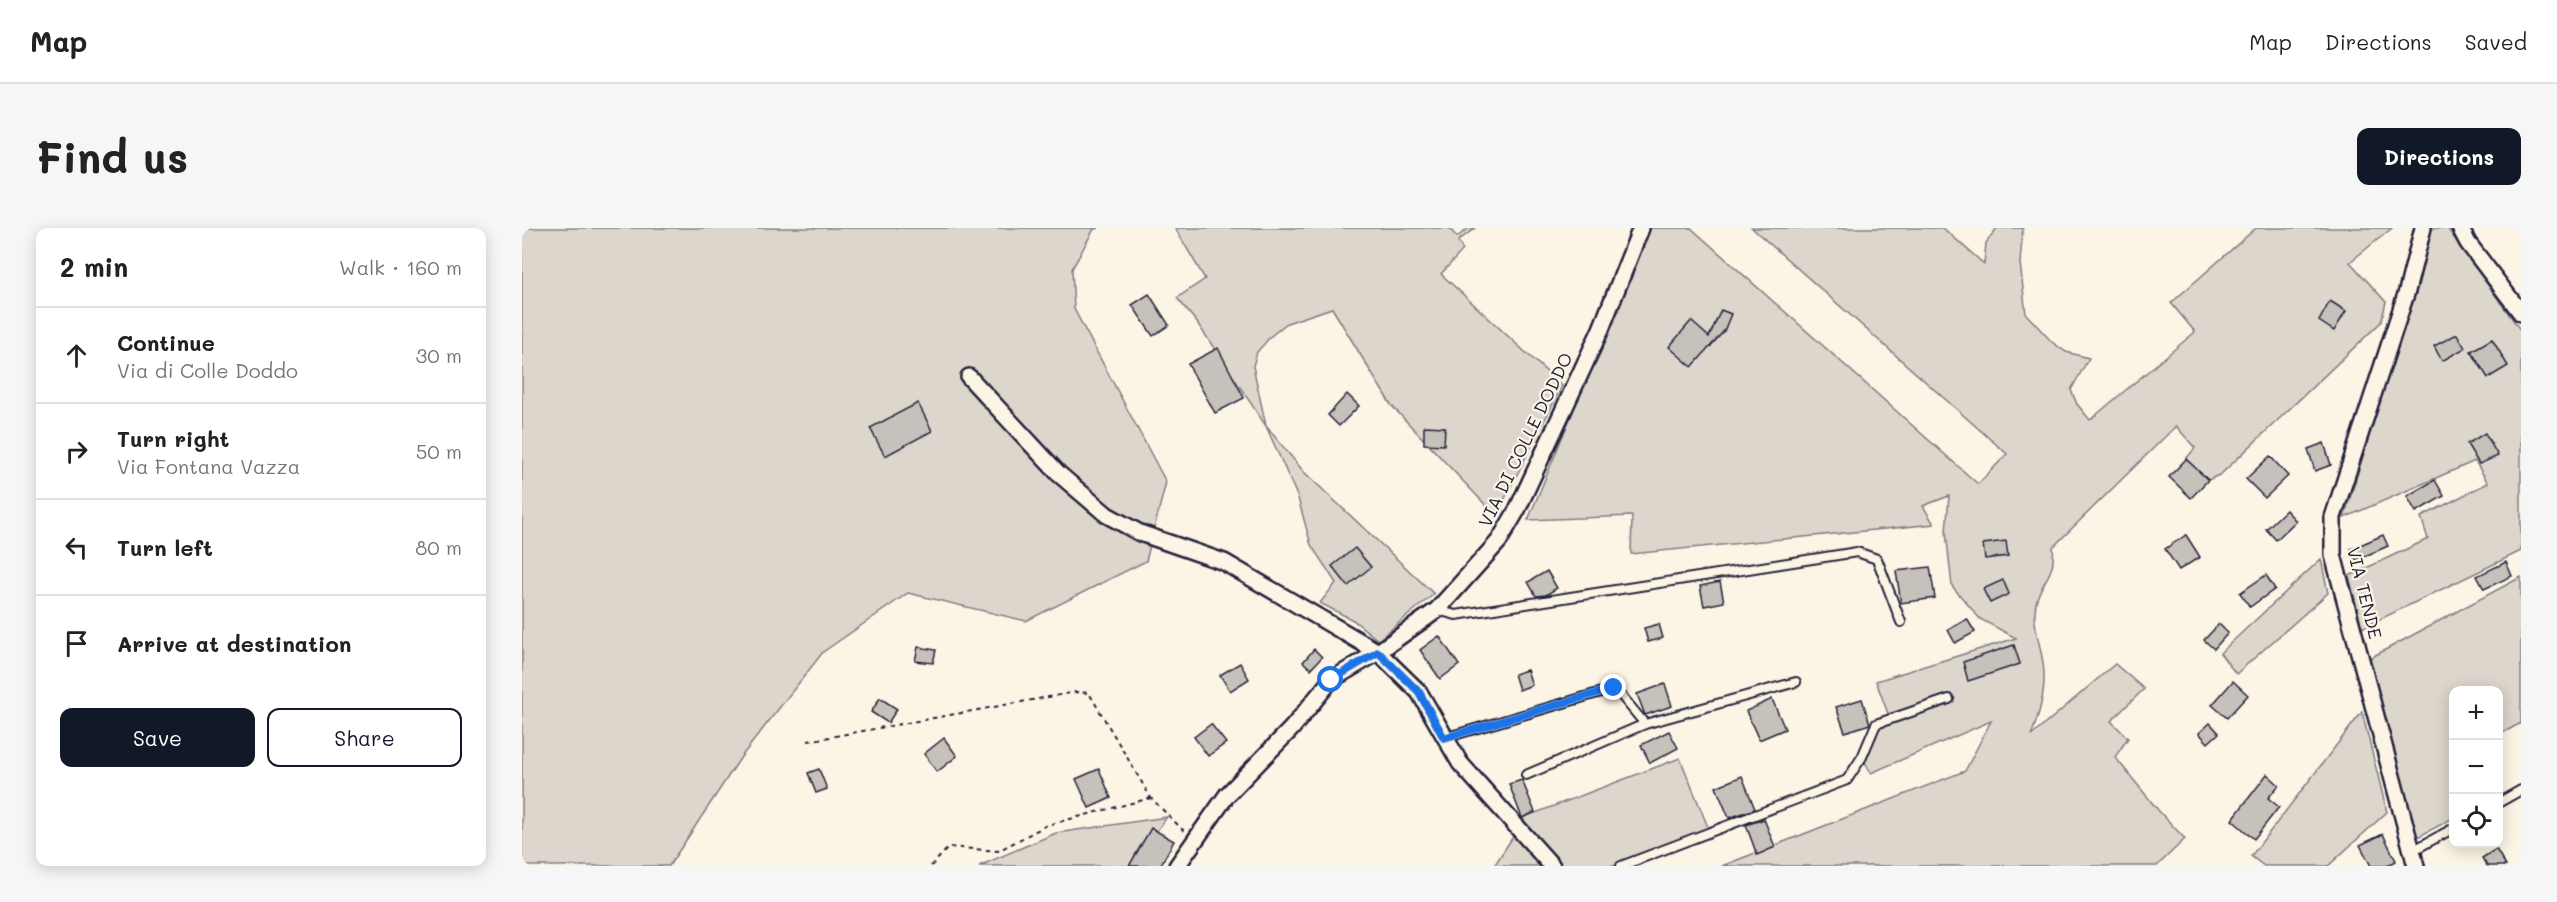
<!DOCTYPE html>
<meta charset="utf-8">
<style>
body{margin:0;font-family:Mali,sans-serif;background:#f6f6f6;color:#222}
.controls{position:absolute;right:18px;bottom:18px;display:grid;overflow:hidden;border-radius:12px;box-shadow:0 3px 15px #0003}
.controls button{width:54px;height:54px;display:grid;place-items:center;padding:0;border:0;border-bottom:2px solid #e0e0e0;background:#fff;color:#222;font:30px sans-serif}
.stop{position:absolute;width:18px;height:18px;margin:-14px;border:4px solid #1a73e8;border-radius:50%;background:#fff}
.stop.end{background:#1a73e8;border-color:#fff;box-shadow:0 2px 6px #0008}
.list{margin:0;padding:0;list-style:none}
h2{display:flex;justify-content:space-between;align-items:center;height:78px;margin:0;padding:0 24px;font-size:26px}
h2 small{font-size:20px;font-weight:400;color:#767676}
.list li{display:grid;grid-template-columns:39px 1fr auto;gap:18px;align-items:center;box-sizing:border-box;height:96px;padding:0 24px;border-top:2px solid #e0e0e0}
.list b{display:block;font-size:22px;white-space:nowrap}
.list p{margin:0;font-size:20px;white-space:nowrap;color:#767676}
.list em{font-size:20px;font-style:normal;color:#767676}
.actions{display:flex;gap:12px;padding:18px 24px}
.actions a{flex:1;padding:14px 0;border:2px solid #111827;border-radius:12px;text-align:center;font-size:21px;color:#111827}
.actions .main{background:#111827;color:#fff}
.icon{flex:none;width:33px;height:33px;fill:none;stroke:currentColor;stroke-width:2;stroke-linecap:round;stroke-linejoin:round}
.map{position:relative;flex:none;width:1999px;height:638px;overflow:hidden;border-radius:12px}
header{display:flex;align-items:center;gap:36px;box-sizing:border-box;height:84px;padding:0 30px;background:#fff;border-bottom:2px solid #e0e0e0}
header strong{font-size:28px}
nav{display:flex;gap:33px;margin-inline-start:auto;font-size:21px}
.intro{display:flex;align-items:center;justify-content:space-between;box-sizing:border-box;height:144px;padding:0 36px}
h1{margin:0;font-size:42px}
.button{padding:15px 27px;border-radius:12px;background:#111827;color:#fff;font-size:21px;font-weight:700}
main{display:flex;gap:36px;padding:0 36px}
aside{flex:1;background:#fff;border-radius:12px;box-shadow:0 3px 15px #0003}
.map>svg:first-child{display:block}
.green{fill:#dcd6cc;stroke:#7f7c84;stroke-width:1.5}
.building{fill:#c6c1bb;stroke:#22223b;stroke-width:1.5}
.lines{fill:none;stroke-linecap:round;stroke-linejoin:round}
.lane-casing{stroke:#22223b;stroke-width:12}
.street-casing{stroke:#22223b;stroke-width:20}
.path{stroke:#22223b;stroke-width:2;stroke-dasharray:4.5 4.5;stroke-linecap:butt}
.lane{stroke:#fcf5e5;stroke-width:8}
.street{stroke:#fcf5e5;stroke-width:15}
.route{stroke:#1a73e8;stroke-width:8}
.labels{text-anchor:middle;stroke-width:4.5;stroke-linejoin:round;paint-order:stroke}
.street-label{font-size:18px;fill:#22223b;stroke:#fcf5e5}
</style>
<header>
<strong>Map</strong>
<nav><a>Map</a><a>Directions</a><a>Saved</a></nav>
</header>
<div class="intro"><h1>Find us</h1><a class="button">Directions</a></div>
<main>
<aside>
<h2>2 min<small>Walk · 160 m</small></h2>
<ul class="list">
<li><svg class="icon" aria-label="ahead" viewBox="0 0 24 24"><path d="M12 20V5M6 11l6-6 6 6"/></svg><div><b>Continue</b><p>Via di Colle Doddo</p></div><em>30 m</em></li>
<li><svg class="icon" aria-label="right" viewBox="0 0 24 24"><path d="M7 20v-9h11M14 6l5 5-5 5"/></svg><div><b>Turn right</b><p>Via Fontana Vazza</p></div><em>50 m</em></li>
<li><svg class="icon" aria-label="left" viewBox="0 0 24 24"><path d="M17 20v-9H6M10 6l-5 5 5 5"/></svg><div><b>Turn left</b></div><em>80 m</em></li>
<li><svg class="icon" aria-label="arrive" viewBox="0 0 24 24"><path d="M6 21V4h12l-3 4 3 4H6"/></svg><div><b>Arrive at destination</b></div></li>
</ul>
<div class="actions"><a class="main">Save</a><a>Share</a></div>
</aside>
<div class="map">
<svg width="1999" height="638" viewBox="0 0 1999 638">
<rect width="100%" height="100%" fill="#fcf5e5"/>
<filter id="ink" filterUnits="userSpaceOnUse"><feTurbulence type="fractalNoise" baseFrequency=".0167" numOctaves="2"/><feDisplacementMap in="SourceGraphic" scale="12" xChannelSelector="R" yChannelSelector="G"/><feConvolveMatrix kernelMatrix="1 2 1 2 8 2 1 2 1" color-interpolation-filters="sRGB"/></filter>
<g filter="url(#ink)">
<!-- green -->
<g class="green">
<polygon points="0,0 577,0 572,1 550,41 552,81 644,254 624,333 504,393 386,365 301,424 219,529 147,638 0,638"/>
<polygon points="653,0 927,0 935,9 947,0 953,0 936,13 941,22 919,46 1040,158 974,288 869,177 810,80 765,95 749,108 735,124 731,138 744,198 782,244 912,366 856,412 831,392 798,375 814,355 789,317 776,270 744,198 676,96 655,70 683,51"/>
<path d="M1127 0H1169L1456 256 1485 226 1230 0H1421L1462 36 1464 15 1475 0H1501L1498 35 1504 86 1530 114 1544 124 1567 130 1549 162 1555 176 1568 192 1673 104 1649 75 1734 0H1870L1828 34 1864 74 1859 94 1699 246 1686 252 1664 231 1673 220 1654 198 1531 319C1534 349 1519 351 1514 375 1510 397 1518 414 1521 435 1525 459 1518 485 1509 508L1593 436 1622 461 1589 493 1606 510 1593 529 1636 582 1663 611 1635 638H1200L1443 543 1469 493 1349 545 1340 529 1354 496 1368 491 1354 453 1494 410 1458 391 1430 358 1424 304 1427 268 1401 278 1412 296 1109 326 1110 288 1006 292Z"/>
<polygon points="1909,0 1925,0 1999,103 1999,323 1840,400 1827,348 1906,311 1899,289 1966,255 1953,233 1822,290 1899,39"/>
<polygon points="1799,331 1806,365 1714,446 1698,425"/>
<polygon points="1999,349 1999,495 1977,507 1976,463 1932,463 1931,590 1894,610 1848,430"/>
<polygon points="1840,484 1865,584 1806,638 1742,638 1729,628"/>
<polygon points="1158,530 1188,604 1099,638 1036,638 1000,590"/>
<polygon points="645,589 609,638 457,638 534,605"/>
<polygon points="992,607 1017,638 972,638"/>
</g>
<!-- building -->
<g class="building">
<polygon points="627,66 647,97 631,108 610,77"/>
<polygon points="1808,73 1824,83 1812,103 1797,93"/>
<polygon points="1199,82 1209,86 1202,103 1170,139 1147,119 1169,93 1187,109"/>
<polygon points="1935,106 1943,120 1920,133 1912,118"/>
<polygon points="1970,111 1986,138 1966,150 1949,123"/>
<polygon points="696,120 722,170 693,185 666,136"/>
<polygon points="825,166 837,178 817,198 806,187"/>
<polygon points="396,175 410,203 363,228 348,200"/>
<polygon points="902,198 923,199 922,217 902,216"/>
<polygon points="1963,205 1976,228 1957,236 1945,216"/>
<polygon points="1802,215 1809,237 1793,243 1786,221"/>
<polygon points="1748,228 1766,248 1743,270 1724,251"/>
<polygon points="1664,231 1686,252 1669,270 1647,249"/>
<polygon points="1913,252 1922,268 1894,284 1885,268"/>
<polygon points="1764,282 1774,293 1754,312 1744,301"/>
<polygon points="1664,307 1678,329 1657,342 1643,321"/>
<polygon points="1861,307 1866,318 1834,332 1829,321"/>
<polygon points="1484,313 1486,328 1463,331 1461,316"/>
<polygon points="833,320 849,339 826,358 810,338"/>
<polygon points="1984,334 1990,348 1962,361 1955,348"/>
<polygon points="1408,339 1413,370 1379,375 1374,343"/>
<polygon points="1025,343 1035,360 1024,367 1014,368 1006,354"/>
<polygon points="1744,347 1753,361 1728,379 1718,365"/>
<polygon points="1481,352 1487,366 1468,375 1461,361"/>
<polygon points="1198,354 1202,374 1182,378 1178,358"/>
<polygon points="1445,391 1453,404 1433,415 1426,402"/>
<polygon points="1137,396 1141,410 1126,414 1122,400"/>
<polygon points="1697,396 1706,405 1692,421 1682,412"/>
<polygon points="917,408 937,437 918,451 898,422"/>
<polygon points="1492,417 1498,436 1446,453 1441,434"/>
<polygon points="396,419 414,422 411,435 393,433"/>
<polygon points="792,421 800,429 789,441 781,434"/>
<polygon points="718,435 727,451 708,463 698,447"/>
<polygon points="1005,442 1010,457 997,462 992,446"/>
<polygon points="1711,453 1726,467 1705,490 1690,477"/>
<polygon points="1143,456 1150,478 1123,487 1115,466"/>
<polygon points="358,470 375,481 366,495 349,484"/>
<polygon points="1250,471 1263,501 1237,512 1224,483"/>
<polygon points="1340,471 1348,496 1323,504 1314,479"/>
<polygon points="1688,495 1697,505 1686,515 1677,505"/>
<polygon points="689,496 704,515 686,528 672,509"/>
<polygon points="1147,503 1156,520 1128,535 1119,517"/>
<polygon points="422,510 435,528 415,544 402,526"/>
<polygon points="297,541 305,561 294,565 286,545"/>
<polygon points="577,541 589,570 567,580 554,551"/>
<polygon points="1745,546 1757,557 1746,570 1757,579 1732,611 1710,592"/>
<polygon points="1220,548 1233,581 1207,590 1194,559"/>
<polygon points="1000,552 1013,584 1000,590 987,556"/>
<polygon points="1242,591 1253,619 1235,627 1224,597"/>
<polygon points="629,600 652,613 638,638 607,638"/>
<polygon points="1861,606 1874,633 1865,638 1849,638 1838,617"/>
<polygon points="1974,621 1984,638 1965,638 1960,630"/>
</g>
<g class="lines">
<!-- lane casing -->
<g class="lane-casing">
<g id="lane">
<polyline points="915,382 934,387 1335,324 1355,331 1379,394"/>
<polyline points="922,510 1093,460 1123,496"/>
<polyline points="1004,547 1123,496 1274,454"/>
<polyline points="1976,575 1999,562"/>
<polyline points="1890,623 1932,600"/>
<polyline points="1099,638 1325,552 1340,529 1354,496 1427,471"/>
</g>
</g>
<!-- street casing -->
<g class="street-casing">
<g id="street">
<polyline points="1938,0 1946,15 1999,85"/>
<polyline points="447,149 537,246 585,287 618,305 702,334 856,424 897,464 938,535 1030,638"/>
<polyline points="655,638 705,567 770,500 809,452 856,424 915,382 977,313 995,282 1079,101 1119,0"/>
<polyline points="1894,638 1811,327 1811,289 1885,63 1901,0"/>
</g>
</g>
<!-- path -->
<g class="path">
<polyline points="286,513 554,464 567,465 629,570 662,603"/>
<polyline points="409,638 427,619 476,623 525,597 629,570"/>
</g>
<!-- lane -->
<use href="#lane" class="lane"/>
<!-- street -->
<use href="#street" class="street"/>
</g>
</g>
<g class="lines" filter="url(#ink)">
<!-- route -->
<polyline class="route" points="809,452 856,424 897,464 922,510 1092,460"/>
</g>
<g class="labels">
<!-- street labels -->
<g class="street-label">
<text transform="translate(1004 212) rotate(-64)" y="6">VIA DI COLLE DODDO</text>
<text transform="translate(1842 365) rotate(76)" y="6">VIA TENDE</text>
</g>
</g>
</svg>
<div class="controls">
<button>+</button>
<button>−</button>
<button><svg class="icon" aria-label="locate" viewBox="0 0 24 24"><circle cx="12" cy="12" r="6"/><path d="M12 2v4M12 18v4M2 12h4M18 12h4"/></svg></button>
</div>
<div class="stop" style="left:809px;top:452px"></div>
<div class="stop end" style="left:1092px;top:460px"></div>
</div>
</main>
